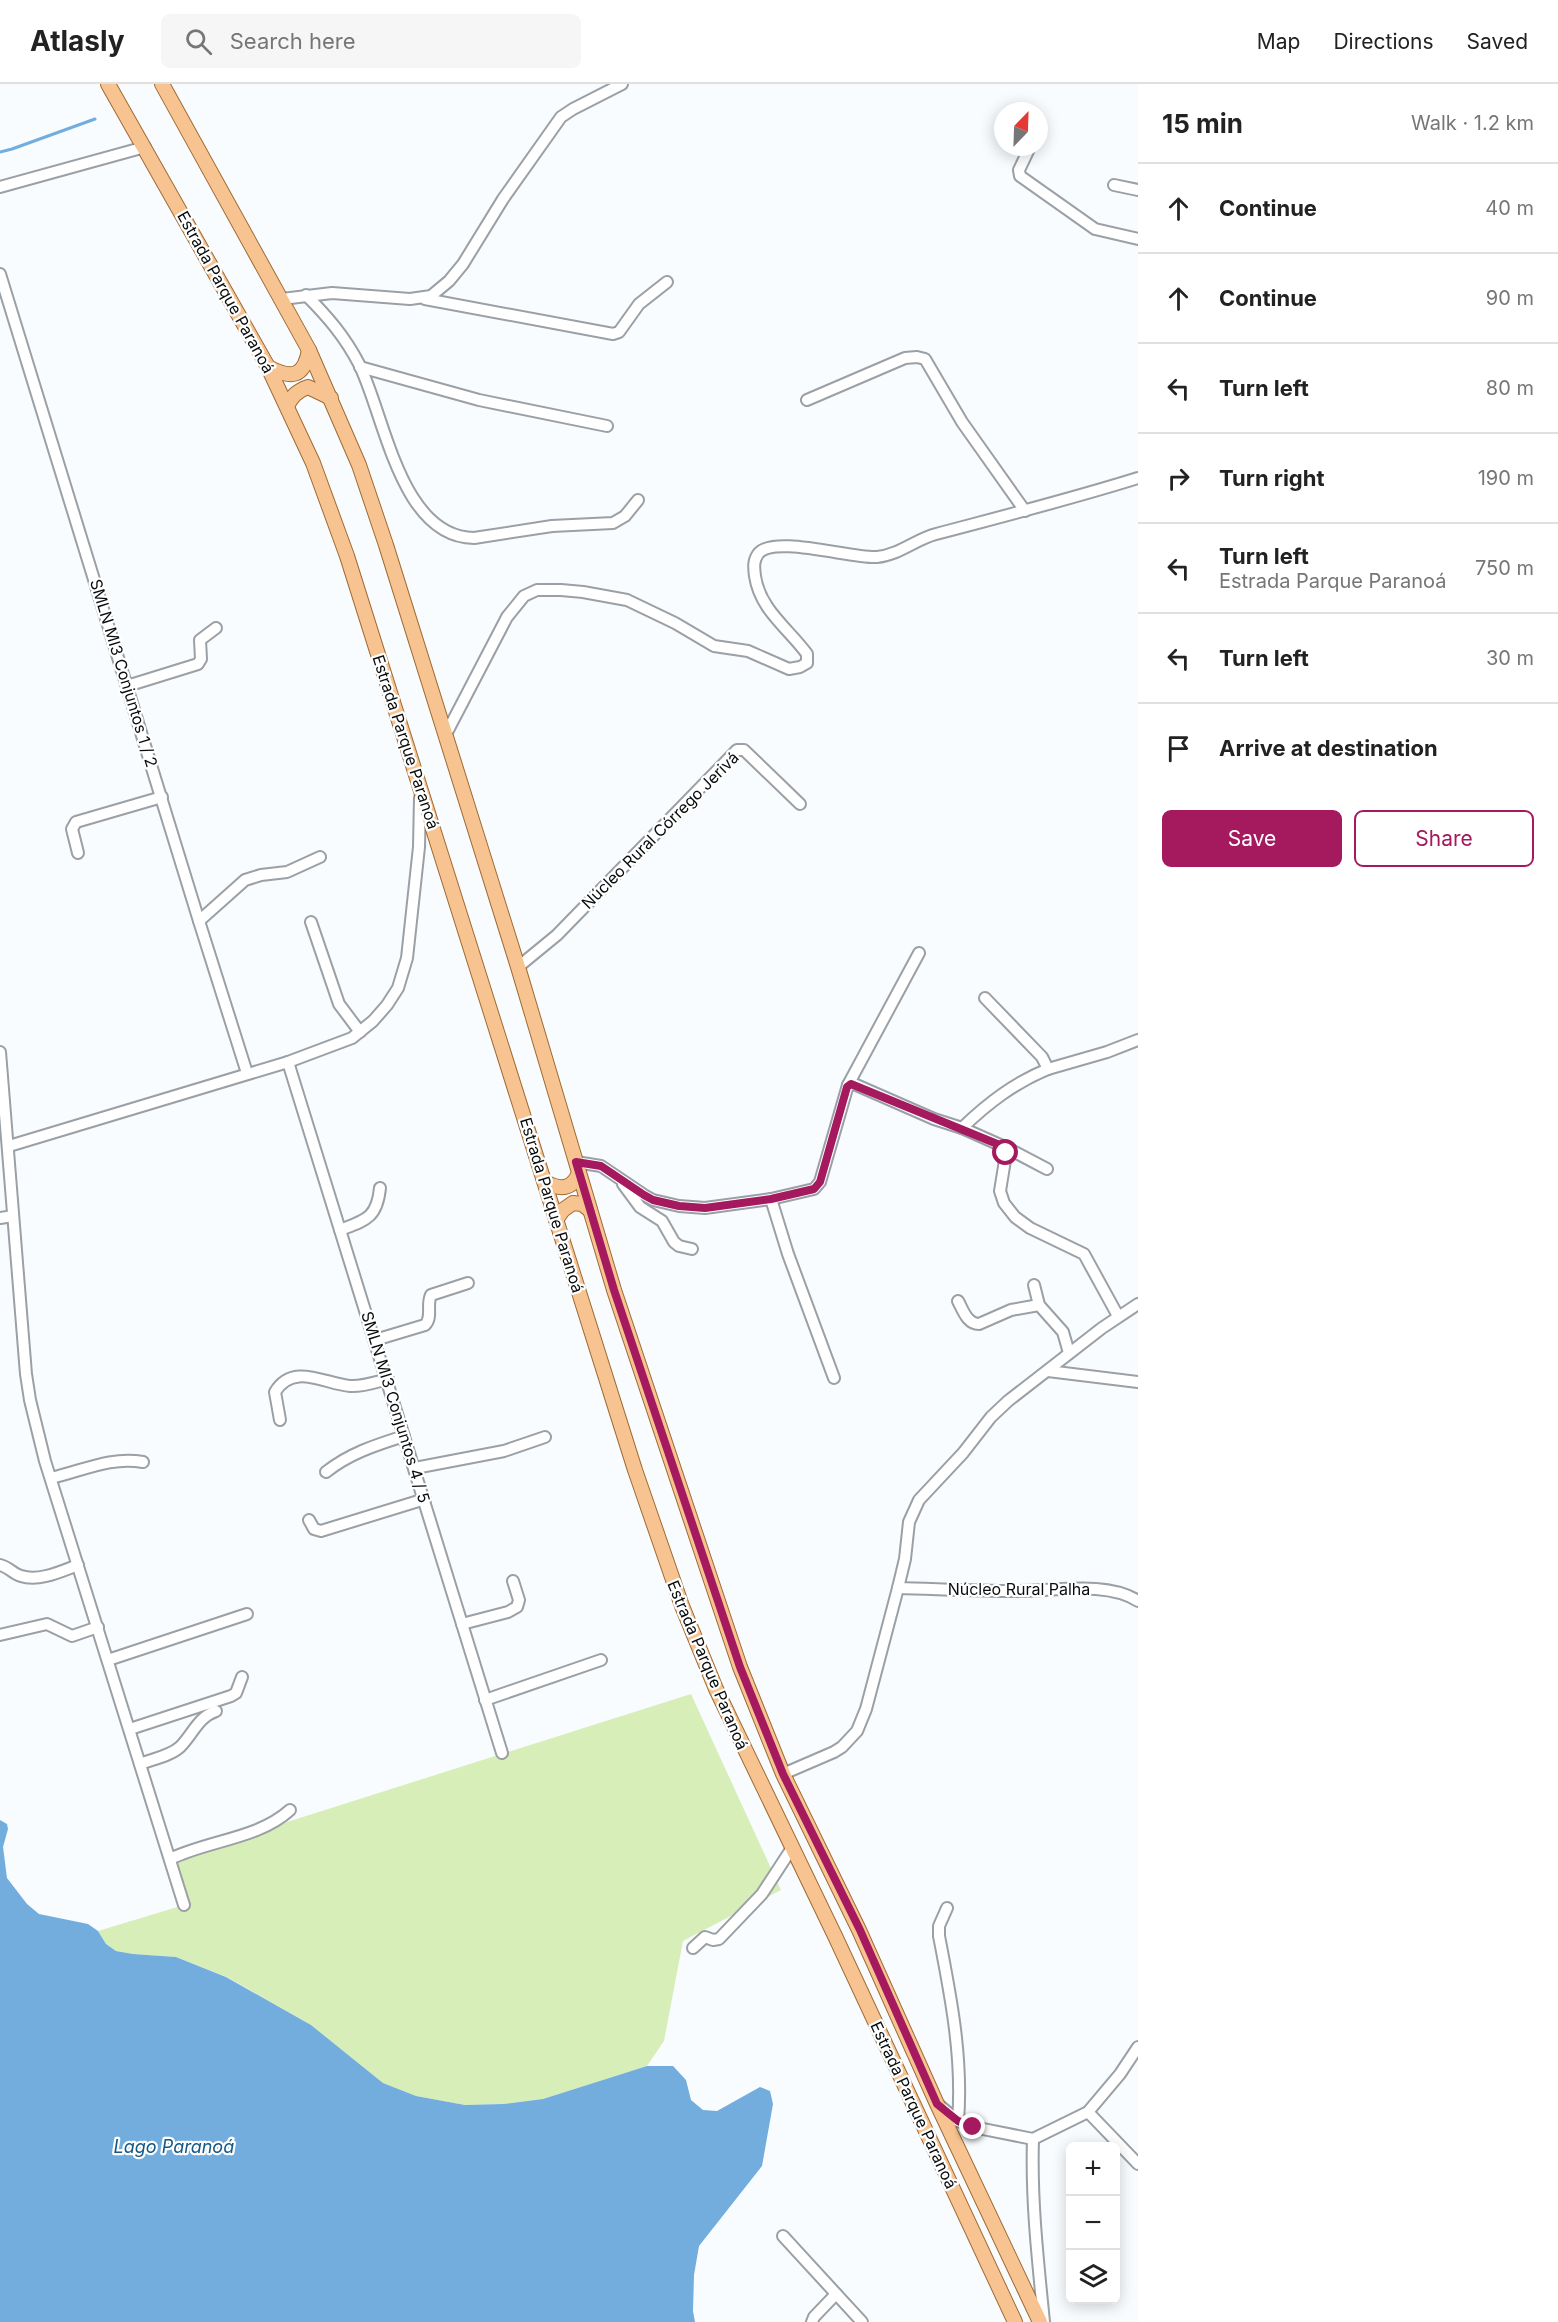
<!DOCTYPE html>
<meta charset="utf-8">
<style>
body{margin:0;font-family:Inter,sans-serif;background:#f6f6f6;color:#222}
.controls{position:absolute;right:18px;bottom:18px;display:grid;overflow:hidden;border-radius:9px;box-shadow:0 3px 15px #0003}
.controls button{width:54px;height:54px;display:grid;place-items:center;padding:0;border:0;border-bottom:2px solid #e0e0e0;background:#fff;color:#222;font:30px sans-serif}
.compass{position:absolute;left:994px;top:18px;width:54px;height:54px;border-radius:50%;background:#fff;box-shadow:0 3px 15px #0003;rotate:23deg}
.stop{position:absolute;width:18px;height:18px;margin:-14px;border:4px solid #a5195e;border-radius:50%;background:#fff}
.stop.end{background:#a5195e;border-color:#fff;box-shadow:0 2px 6px #0008}
.list{margin:0;padding:0;list-style:none}
h2{display:flex;justify-content:space-between;align-items:center;height:78px;margin:0;padding:0 24px;font-size:26px}
h2 small{font-size:20px;font-weight:400;color:#767676}
.list li{display:grid;grid-template-columns:39px 1fr auto;gap:18px;align-items:center;box-sizing:border-box;height:90px;padding:0 24px;border-top:2px solid #e0e0e0}
.list b{display:block;font-size:22px;white-space:nowrap}
.list p{margin:0;font-size:20px;white-space:nowrap;color:#767676}
.list em{font-size:20px;font-style:normal;color:#767676}
.actions{display:flex;gap:12px;padding:18px 24px}
.actions a{flex:1;padding:14px 0;border:2px solid #a5195e;border-radius:9px;text-align:center;font-size:21px;color:#a5195e}
.actions .main{background:#a5195e;color:#fff}
.icon{flex:none;width:33px;height:33px;fill:none;stroke:currentColor;stroke-width:2;stroke-linecap:round;stroke-linejoin:round}
.map{position:relative;flex:none;width:1138px;height:2238px;overflow:hidden}
header{display:flex;align-items:center;gap:36px;box-sizing:border-box;height:84px;padding:0 30px;background:#fff;border-bottom:2px solid #e0e0e0}
header strong{font-size:28px}
nav{display:flex;gap:33px;margin-inline-start:auto;font-size:21px}
.search{width:420px;height:54px;background:#f6f6f6;display:flex;align-items:center;gap:15px;box-sizing:border-box;padding:0 21px;border-radius:9px;color:#767676;font-size:22px}
main{display:flex}
aside{flex:1;background:#fff}
.map>svg:first-child{display:block}
.green{fill:#d8eeb9}
.water{fill:#72adde}
.lines{fill:none;stroke-linecap:round;stroke-linejoin:round}
.stream{stroke:#72adde;stroke-width:3}
.minor-casing{stroke:#9aa0a5;stroke-width:14}
.major-casing{stroke:#a06a33;stroke-width:16}
.minor{stroke:#fff;stroke-width:10}
.major{stroke:#f7c491;stroke-width:14}
.route{stroke:#a5195e;stroke-width:8}
.labels{text-anchor:middle;stroke-width:4.5;stroke-linejoin:round;paint-order:stroke}
.street-label{font-size:16px;fill:#090c0d;stroke:#fff}
.water-label{font-size:18px;font-style:italic;fill:#145886;stroke:#fff}
</style>
<header>
<strong>Atlasly</strong>
<div class="search"><svg class="icon" aria-label="search" viewBox="0 0 24 24"><circle cx="10" cy="10" r="6"/><path d="M15 15l6 6"/></svg>Search here</div>
<nav><a>Map</a><a>Directions</a><a>Saved</a></nav>
</header>
<main>
<div class="map">
<svg width="1138" height="2238" viewBox="0 0 1138 2238">
<rect width="100%" height="100%" fill="#f8fcff"/>
<!-- green -->
<polygon class="green" points="691,1610 781,1806 683,1857 664,1957 647,1982 543,2015 503,2020 465,2021 416,2012 383,1999 311,1941 227,1893 176,1873 133,1870 116,1867 106,1860 98,1847 184,1821 170,1775"/>
<!-- water -->
<polygon class="water" points="0,1736 7,1740 8,1745 3,1763 7,1794 27,1820 39,1830 88,1840 98,1847 106,1860 116,1867 133,1870 176,1873 226,1893 311,1941 383,1999 416,2012 465,2021 503,2020 543,2015 647,1982 673,1982 686,1996 691,2016 703,2026 717,2027 760,2003 770,2007 773,2020 762,2082 699,2162 694,2191 693,2227 695,2238 0,2238"/>
<g class="lines">
<!-- stream -->
<polyline class="stream" points="0,68 12,65 95,35"/>
<!-- minor casing -->
<g class="minor-casing">
<g id="minor">
<polyline points="1029,65 1019,86 1020,92 1095,145 1138,155"/>
<polyline points="1114,101 1138,106"/>
<polyline points="0,103 145,63"/>
<polyline points="0,190 199,837 247,989"/>
<path d="M306 211C328 233 345 253 359 280 385 332 400 453 474 454L552 442 613 439 625 432 638 416"/>
<polyline points="282,215 332,209 410,215 431,212 449,197 463,180 503,115 561,33 573,25 622,0"/>
<polyline points="425,215 613,250 619,248 639,220 667,198"/>
<polyline points="360,283 479,316 607,342"/>
<polyline points="807,316 905,274 917,273 925,275 962,338 1025,427"/>
<polyline points="127,602 198,580 201,575 200,556 216,544"/>
<path d="M445 652 507 533 524 512 537 506H561L583 508 627 516 675 539 714 562 748 567 789 585 800 583 807 579V570C788 544 760 526 755 492 754 484 753 477 758 470 772 450 853 475 877 473 899 471 916 455 936 450 1004 432 1071 415 1138 394"/>
<polyline points="78,769 72,745 76,738 162,713"/>
<polyline points="199,837 245,796 261,791 287,788 320,773"/>
<polyline points="311,838 339,920 360,948"/>
<polyline points="518,883 557,851 737,666 744,666 800,720"/>
<polyline points="0,968 26,1290 30,1316 45,1377 184,1821"/>
<polyline points="288,978 502,1669"/>
<polyline points="1048,985 1107,968 1138,956"/>
<polyline points="848,1001 919,869"/>
<polyline points="962,1044 1007,1064 1047,1085"/>
<polyline points="9,1062 288,978 352,954 373,937 387,921 398,904 407,874 419,763 420,714"/>
<polyline points="1007,1064 1000,1107 1004,1119 1015,1133 1030,1144 1084,1170 1118,1232"/>
<path d="M576 1078 601 1082 644 1111 653 1116 679 1122 705 1124 771 1115 814 1105 820 1098 848 1001 854 1000 934 1035 962 1044C988 1019 1014 999 1048 985L1042 973 985 914"/>
<polyline points="623,1100 640,1123 662,1137 674,1158 679,1162 692,1165"/>
<polyline points="771,1115 788,1170 834,1294"/>
<polyline points="0,1134 13,1132"/>
<path d="M340 1146C366 1136 377 1134 380 1104"/>
<polyline points="1034,1201 1039,1221"/>
<path d="M958 1217C963 1226 967 1240 979 1240L1011 1226 1039 1221 1063 1248 1069 1269"/>
<path d="M375 1256 425 1241C433 1233 426 1221 431 1211L468 1199"/>
<polyline points="1048,1287 1138,1298"/>
<path d="M280 1336 275 1308C293 1278 325 1300 350 1302 362 1303 376 1298 388 1295"/>
<polyline points="415,1384 504,1367 545,1353"/>
<path d="M326 1388C350 1369 376 1361 404 1352"/>
<path d="M51 1394C82 1387 111 1372 143 1378"/>
<polyline points="309,1436 314,1445 321,1447 425,1415"/>
<path d="M0 1481C9 1483 13 1490 21 1492 39 1498 62 1487 78 1481"/>
<path d="M898 1504C937 1505 976 1507 1014 1507 1051 1508 1106 1496 1138 1517"/>
<polyline points="462,1540 508,1528 517,1523 519,1516 513,1497"/>
<polyline points="0,1551 47,1540 72,1552 98,1543"/>
<polyline points="108,1576 247,1530"/>
<polyline points="485,1616 601,1576"/>
<polyline points="130,1645 231,1612 236,1609 242,1593"/>
<path d="M140 1680C153 1675 170 1672 180 1663 193 1650 198 1633 216 1627"/>
<polyline points="783,1690 834,1668 842,1663 857,1647 866,1625 898,1504 905,1475 909,1438 919,1416 963,1369 991,1333 1008,1317 1102,1244 1138,1220"/>
<path d="M170 1775C209 1756 258 1755 290 1726"/>
<path d="M947 1824 939 1842V1852C951 1913 963 1975 958 2037"/>
<polyline points="693,1864 705,1853 713,1856 719,1855 762,1810 792,1764"/>
<polyline points="940,2022 958,2037 973,2043 1033,2055 1088,2028 1120,1990 1138,1963"/>
<polyline points="1088,2028 1138,2080"/>
<path d="M1033 2055C1031 2117 1038 2177 1044 2238"/>
<polyline points="783,2152 862,2238"/>
<polyline points="812,2238 814,2233 836,2210"/>
</g>
</g>
<!-- major casing -->
<g class="major-casing">
<g id="major">
<polyline points="108,0 268,283 313,379 347,472 635,1386 682,1522 716,1605 835,1852 1015,2238"/>
<polyline points="162,0 309,266 359,381 386,461 518,883 614,1206 740,1583 783,1690 859,1846 937,2020 1040,2238"/>
<path d="M268 283C291 295 304 294 309 266"/>
<path d="M287 322C292 312 297 307 308 303L331 314"/>
<path d="M545 1098C560 1106 572 1106 579 1089"/>
<polyline points="556,1136 563,1126 573,1119 582,1120 590,1126"/>
</g>
</g>
<!-- minor -->
<use href="#minor" class="minor"/>
<!-- major -->
<use href="#major" class="major"/>
</g>
<g class="lines">
<!-- route -->
<polyline class="route" points="973,2043 958,2037 937,2020 860,1846 783,1690 740,1583 614,1206 576,1078 601,1082 644,1111 653,1116 679,1122 705,1124 771,1115 814,1105 820,1098 847,1003 851,1000 1007,1064 1006,1069"/>
</g>
<g class="labels">
<!-- street labels -->
<g class="street-label">
<text transform="translate(226 208) rotate(61)" y="6">Estrada Parque Paranoá</text>
<text transform="translate(124 589) rotate(73)" y="6">SMLN MI3 Conjuntos 1 / 2</text>
<text transform="translate(406 658) rotate(72)" y="6">Estrada Parque Paranoá</text>
<text transform="translate(660 746) rotate(-45)" y="6">Núcleo Rural Córrego Jerivá</text>
<text transform="translate(552 1121) rotate(73)" y="6">Estrada Parque Paranoá</text>
<text transform="translate(396 1323) rotate(73)" y="6">SMLN MI3 Conjuntos 4 / 5</text>
<text x="1019" y="1511">Núcleo Rural Palha</text>
<text transform="translate(708 1581) rotate(67)" y="6">Estrada Parque Paranoá</text>
<text transform="translate(914 2021) rotate(65)" y="6">Estrada Parque Paranoá</text>
</g>
<!-- water labels -->
<g class="water-label">
<text x="174" y="2069">Lago Paranoá</text>
</g>
</g>
</svg>
<div class="controls">
<button>+</button>
<button>−</button>
<button><svg class="icon" aria-label="layers" viewBox="0 0 24 24"><path d="M12 4l9 5-9 5-9-5zM3 14l9 5 9-5"/></svg></button>
</div>
<svg class="compass" viewBox="-18 -18 36 36"><path d="M0-13l5 13h-10z" fill="#e53935"/><path d="M0 13l5-13h-10z" fill="#767676"/></svg>
<div class="stop" style="left:1006px;top:1069px"></div>
<div class="stop end" style="left:973px;top:2043px"></div>
</div>
<aside>
<h2>15 min<small>Walk · 1.2 km</small></h2>
<ul class="list">
<li><svg class="icon" aria-label="ahead" viewBox="0 0 24 24"><path d="M12 20V5M6 11l6-6 6 6"/></svg><div><b>Continue</b></div><em>40 m</em></li>
<li><svg class="icon" aria-label="ahead" viewBox="0 0 24 24"><path d="M12 20V5M6 11l6-6 6 6"/></svg><div><b>Continue</b></div><em>90 m</em></li>
<li><svg class="icon" aria-label="left" viewBox="0 0 24 24"><path d="M17 20v-9H6M10 6l-5 5 5 5"/></svg><div><b>Turn left</b></div><em>80 m</em></li>
<li><svg class="icon" aria-label="right" viewBox="0 0 24 24"><path d="M7 20v-9h11M14 6l5 5-5 5"/></svg><div><b>Turn right</b></div><em>190 m</em></li>
<li><svg class="icon" aria-label="left" viewBox="0 0 24 24"><path d="M17 20v-9H6M10 6l-5 5 5 5"/></svg><div><b>Turn left</b><p>Estrada Parque Paranoá</p></div><em>750 m</em></li>
<li><svg class="icon" aria-label="left" viewBox="0 0 24 24"><path d="M17 20v-9H6M10 6l-5 5 5 5"/></svg><div><b>Turn left</b></div><em>30 m</em></li>
<li><svg class="icon" aria-label="arrive" viewBox="0 0 24 24"><path d="M6 21V4h12l-3 4 3 4H6"/></svg><div><b>Arrive at destination</b></div></li>
</ul>
<div class="actions"><a class="main">Save</a><a>Share</a></div>
</aside>
</main>
